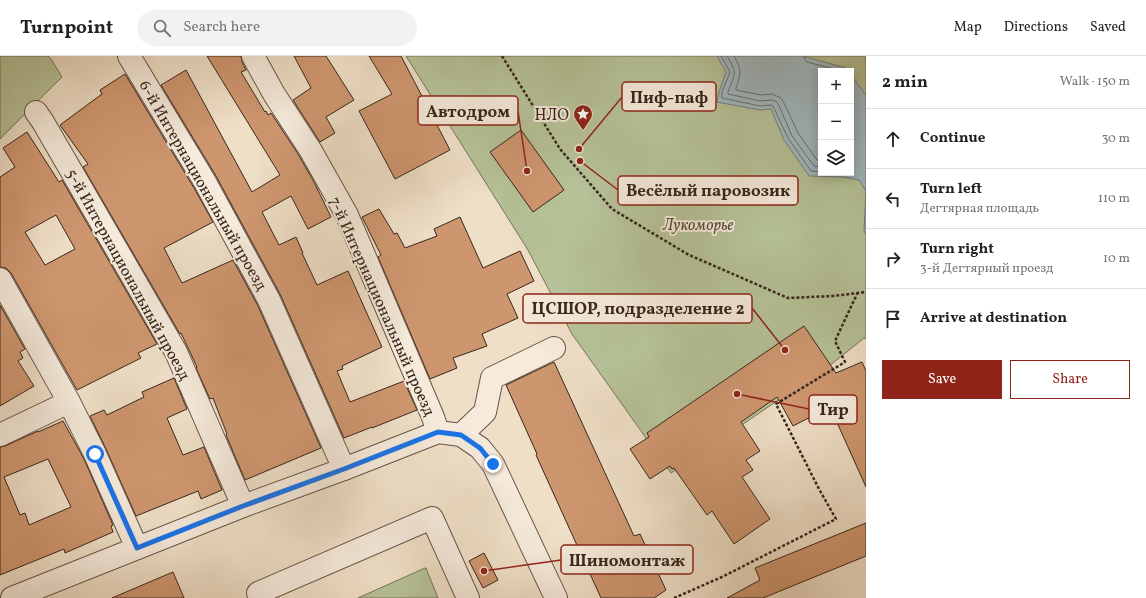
<!DOCTYPE html>
<meta charset="utf-8">
<style>
body{margin:0;font-family:Vollkorn,serif;background:#f2f2f2;color:#222}
.controls{position:absolute;right:12px;top:12px;display:grid;overflow:hidden;border-radius:0px;box-shadow:0 2px 10px #0003}
.controls button{width:36px;height:36px;display:grid;place-items:center;padding:0;border:0;border-bottom:1px solid #e0e0e0;background:#fff;color:#222;font:20px sans-serif}
.stop{position:absolute;width:12px;height:12px;margin:-9px;border:3px solid #1a73e8;border-radius:50%;background:#fff}
.stop.end{background:#1a73e8;border-color:#fff;box-shadow:0 1px 4px #0008}
.list{margin:0;padding:0;list-style:none}
h2{display:flex;justify-content:space-between;align-items:center;height:52px;margin:0;padding:0 16px;font-size:17px}
h2 small{font-size:13px;font-weight:400;color:#767676}
.list li{display:grid;grid-template-columns:26px 1fr auto;gap:12px;align-items:center;box-sizing:border-box;height:60px;padding:0 16px;border-top:1px solid #e0e0e0}
.list b{display:block;font-size:15px;white-space:nowrap}
.list p{margin:0;font-size:13px;white-space:nowrap;color:#767676}
.list em{font-size:13px;font-style:normal;color:#767676}
.actions{display:flex;gap:8px;padding:12px 16px}
.actions a{flex:1;padding:9px 0;border:1px solid #8f2418;border-radius:0px;text-align:center;font-size:14px;color:#8f2418}
.actions .main{background:#8f2418;color:#fff}
.icon{flex:none;width:22px;height:22px;fill:none;stroke:currentColor;stroke-width:2;stroke-linecap:round;stroke-linejoin:round}
.map{position:relative;flex:none;width:866px;height:542px;overflow:hidden}
header{display:flex;align-items:center;gap:24px;box-sizing:border-box;height:56px;padding:0 20px;background:#fff;border-bottom:1px solid #e0e0e0}
header strong{font-size:19px}
nav{display:flex;gap:22px;margin-inline-start:auto;font-size:14px}
.search{width:280px;height:36px;background:#f2f2f2;display:flex;align-items:center;gap:10px;box-sizing:border-box;padding:0 14px;border-radius:22px;color:#767676;font-size:15px}
main{display:flex}
aside{flex:1;background:#fff}
.map>svg:first-child{display:block}
.green{fill:#b6c298;stroke:#77745a;fill-rule:evenodd}
.water{fill:#a0b9c1;stroke:#767e7f}
.lines{fill:none;stroke-linecap:round;stroke-linejoin:round}
.shore{stroke:#6c706e;stroke-width:1}
.building{fill:#ce966f;stroke:#38261c;fill-rule:evenodd}
.minor-casing{stroke:#665447;stroke-width:24}
.path{stroke:#38261c;stroke-width:2.5;stroke-dasharray:3 2;stroke-linecap:butt}
.minor{stroke:#f5eadb;stroke-width:22}
.route{stroke:#1a73e8;stroke-width:5}
.labels{text-anchor:middle;stroke-width:4;stroke-linejoin:round;paint-order:stroke}
.poi-label{font-size:16px;fill:#38261c;stroke:#f5eadb;text-anchor:end}
.street-label{font-size:16px;fill:#38261c;stroke:#f5eadb}
.park-label{font-size:16px;font-style:italic;fill:#584d3b;stroke:#f5eadb}
.leader{fill:none;stroke:#8f2418;stroke-width:1.5}
.callout-dot{fill:#8f2418;stroke:#f5eadb;stroke-width:1.5}
.callout{fill:#f5eadb;stroke:#8f2418;stroke-width:1.5}
.callout-label{font-size:17px;text-anchor:middle;font-weight:bold;fill:#38261c}
</style>
<header>
<strong>Turnpoint</strong>
<div class="search"><svg class="icon" aria-label="search" viewBox="0 0 24 24"><circle cx="10" cy="10" r="6"/><path d="M15 15l6 6"/></svg>Search here</div>
<nav><a>Map</a><a>Directions</a><a>Saved</a></nav>
</header>
<main>
<div class="map">
<svg width="866" height="542" viewBox="0 0 866 542">
<rect width="100%" height="100%" fill="#efdfc7"/>
<filter id="stains"><feTurbulence type="fractalNoise" baseFrequency=".005" numOctaves="4"/><feColorMatrix values="0 0 0 0 .2 0 0 0 0 .09 0 0 0 0 .02 0 0 0 .5 -.17"/></filter>
<radialGradient id="worn" r=".72"><stop offset=".6" stop-color="#630" stop-opacity="0"/><stop offset="1" stop-color="#630" stop-opacity=".3"/></radialGradient>
<!-- green -->
<g class="green">
<polygon points="0,0 48,0 51,3 62,21 0,83"/>
<path d="M406 0H866V283L864 282 833 307 671 417 572 278 528 194ZM821 15H851V117H821Z"/>
<polygon points="426,512 438,542 358,542 425,512"/>
</g>
<!-- water -->
<polygon class="water" points="717,0 802,0 846,12 848,15 821,15 821,117 851,117 851,19 866,39 866,179 864,175 866,135 859,124 844,121 809,120 784,84 771,53 760,54 717,46 719,36 726,16"/>
<g class="lines">
<!-- shore -->
<g class="shore">
<polyline points="721,0 730,16 722,36 722,42 760,50 770,49 773,50 788,82 811,115 821,116"/>
<path d="M727 0C738 18 735 17 728 36V38L760 45 772 44 777 46 779 50 792 80 814 110 821 111"/>
<path d="M734 0C742 14 741 17 736 32V34L761 39 772 38 781 42 784 47 798 77 817 104 821 105"/>
<polyline points="804,0 805,3 807,6 842,15"/>
</g>
</g>
<!-- building -->
<g class="building">
<polygon points="207,0 241,0 242,6 246,14 241,16 265,56 266,55 268,59 271,57 298,98 314,126 331,161 308,173 291,140 262,156 279,189 296,181 303,197 302,197 317,229 348,215 382,291 342,310 343,313 337,315 350,346 404,325 417,354 372,372 372,371 344,382 280,238 216,120 161,29 186,14 252,136 280,119"/>
<polygon points="294,0 326,0 354,44 326,61 335,77 320,86 293,44 311,32"/>
<polygon points="369,0 401,0 450,94 395,123 359,55 392,38"/>
<polygon points="125,18 194,132 213,166 164,192 182,227 233,204 258,250 321,392 245,424 226,379 227,378 213,342 210,343 196,312 197,311 181,277 180,278 83,111 88,108 60,69 102,38 100,34"/>
<polygon points="521,74 564,134 533,156 490,96"/>
<path d="M27 76 59 126 62 124 157 288 138 297 141 302 77 334 11 217 6 212 0 211V121L15 111 3 92ZM56 159 75 193 45 209 25 176Z"/>
<polygon points="379,153 394,178 397,177 405,192 437,180 434,173 460,161 483,212 520,195 534,225 507,238 518,262 482,278 487,290 453,302 457,312 430,323 378,201 381,199 362,161"/>
<polygon points="0,249 25,293 20,296 23,302 18,305 34,330 0,350"/>
<polygon points="804,270 836,317 862,306 866,315 866,431 830,351 793,370 777,341 741,366 760,395 746,404 753,414 742,421 770,463 734,488 712,455 707,459 674,412 672,413 670,410 650,423 630,393 649,381 647,377"/>
<polygon points="554,306 634,480 640,478 666,534 654,542 601,542 536,399 537,398 506,329"/>
<polygon points="174,322 187,353 167,362 183,399 204,391 222,434 201,443 198,435 136,460 106,393 90,360 104,354 107,359 144,341 142,336"/>
<path d="M63 365 84 403 113 469 111 470 113 476 65 497 64 493 0 519V391L5 390 38 375V376ZM48 403 71 451 29 469 25 457 20 459 4 421Z"/>
<polygon points="866,467 866,500 763,542 727,542 760,524 755,512"/>
<polygon points="484,497 498,524 483,532 469,505"/>
<polygon points="173,516 184,542 112,542"/>
</g>
<g class="lines">
<!-- minor casing -->
<g class="minor-casing">
<g id="minor">
<polyline points="129,0 205,126 269,244 344,413"/>
<polyline points="253,0 274,38 311,95 347,159 433,361 438,376"/>
<polyline points="36,56 43,66 176,296 243,450"/>
<polyline points="0,223 69,346 95,398 137,492"/>
<polyline points="0,379 69,346"/>
<polyline points="461,379 485,356 492,322 554,292"/>
<polyline points="258,537 432,462 468,542"/>
<polyline points="12,542 243,450 344,413 438,376 461,379 480,392 493,408 556,542"/>
</g>
</g>
<!-- path -->
<g class="path">
<polyline points="502,0 560,93 612,153 689,199 788,242 833,240 866,236"/>
<polyline points="674,542 722,521 836,463 819,433 776,348 845,306 835,285 857,238"/>
</g>
<!-- minor -->
<use href="#minor" class="minor"/>
</g>
<g class="lines">
<!-- route -->
<polyline class="route" points="95,398 137,492 243,450 344,413 438,376 461,379 480,392 493,408"/>
</g>
<!-- icons -->
<defs>
<g id="sight-pin" transform="scale(1)"><path d="M0 17L-7.5 6A9.5 9.5 0 1 1 7.5 6Z" fill="#8f2418" stroke="#f5eadb"/><path d="M0-6L1.8-2.2L6-1.7L2.9 1.2L3.7 5.4L0 3.3L-3.7 5.4L-2.9 1.2L-6-1.7L-1.8-2.2Z" fill="#fff"/></g>
</defs>
<g fill-rule="evenodd">
<use href="#sight-pin" x="583" y="58"/>
</g>
<g class="labels">
<!-- poi labels -->
<g class="poi-label">
<text x="569" y="64">НЛО</text>
</g>
<!-- street labels -->
<g class="street-label">
<text transform="translate(204 129) rotate(60)" y="6">6-й Интернациональный проезд</text>
<text transform="translate(129 218) rotate(61)" y="6">5-й Интернациональный проезд</text>
<text transform="translate(383 250) rotate(66)" y="6">7-й Интернациональный проезд</text>
</g>
<!-- park labels -->
<g class="park-label">
<text x="698" y="174">Лукоморье</text>
</g>
</g>
<!-- callouts -->
<path class="leader" d="M579 93L622 41M527 115L518 55M580 105L618 134M785 294L752 252M737 338L809 353M484 515L561 504"/>
<g class="callout-dot">
<circle cx="579" cy="93" r="4"/>
<circle cx="527" cy="115" r="4"/>
<circle cx="580" cy="105" r="4"/>
<circle cx="785" cy="294" r="4"/>
<circle cx="737" cy="338" r="4"/>
<circle cx="484" cy="515" r="4"/>
</g>
<g class="callout">
<rect x="622" y="26" width="94" height="29" rx="4"/>
<rect x="418" y="40" width="100" height="29" rx="4"/>
<rect x="618" y="120" width="180" height="29" rx="4"/>
<rect x="523" y="238" width="229" height="29" rx="4"/>
<rect x="809" y="339" width="48" height="29" rx="4"/>
<rect x="561" y="489" width="132" height="29" rx="4"/>
</g>
<g class="callout-label">
<text x="669" y="47">Пиф-паф</text>
<text x="468" y="61">Автодром</text>
<text x="708" y="140">Весёлый паровозик</text>
<text x="638" y="258">ЦСШОР, подразделение 2</text>
<text x="833" y="359">Тир</text>
<text x="627" y="510">Шиномонтаж</text>
</g>
<rect width="100%" height="100%" filter="url(#stains)"/>
<rect width="100%" height="100%" fill="url(#worn)"/>
</svg>
<div class="controls">
<button>+</button>
<button>−</button>
<button><svg class="icon" aria-label="layers" viewBox="0 0 24 24"><path d="M12 4l9 5-9 5-9-5zM3 14l9 5 9-5"/></svg></button>
</div>
<div class="stop" style="left:95px;top:398px"></div>
<div class="stop end" style="left:493px;top:408px"></div>
</div>
<aside>
<h2>2 min<small>Walk · 150 m</small></h2>
<ul class="list">
<li><svg class="icon" aria-label="ahead" viewBox="0 0 24 24"><path d="M12 20V5M6 11l6-6 6 6"/></svg><div><b>Continue</b></div><em>30 m</em></li>
<li><svg class="icon" aria-label="left" viewBox="0 0 24 24"><path d="M17 20v-9H6M10 6l-5 5 5 5"/></svg><div><b>Turn left</b><p>Дегтярная площадь</p></div><em>110 m</em></li>
<li><svg class="icon" aria-label="right" viewBox="0 0 24 24"><path d="M7 20v-9h11M14 6l5 5-5 5"/></svg><div><b>Turn right</b><p>3-й Дегтярный проезд</p></div><em>10 m</em></li>
<li><svg class="icon" aria-label="arrive" viewBox="0 0 24 24"><path d="M6 21V4h12l-3 4 3 4H6"/></svg><div><b>Arrive at destination</b></div></li>
</ul>
<div class="actions"><a class="main">Save</a><a>Share</a></div>
</aside>
</main>
